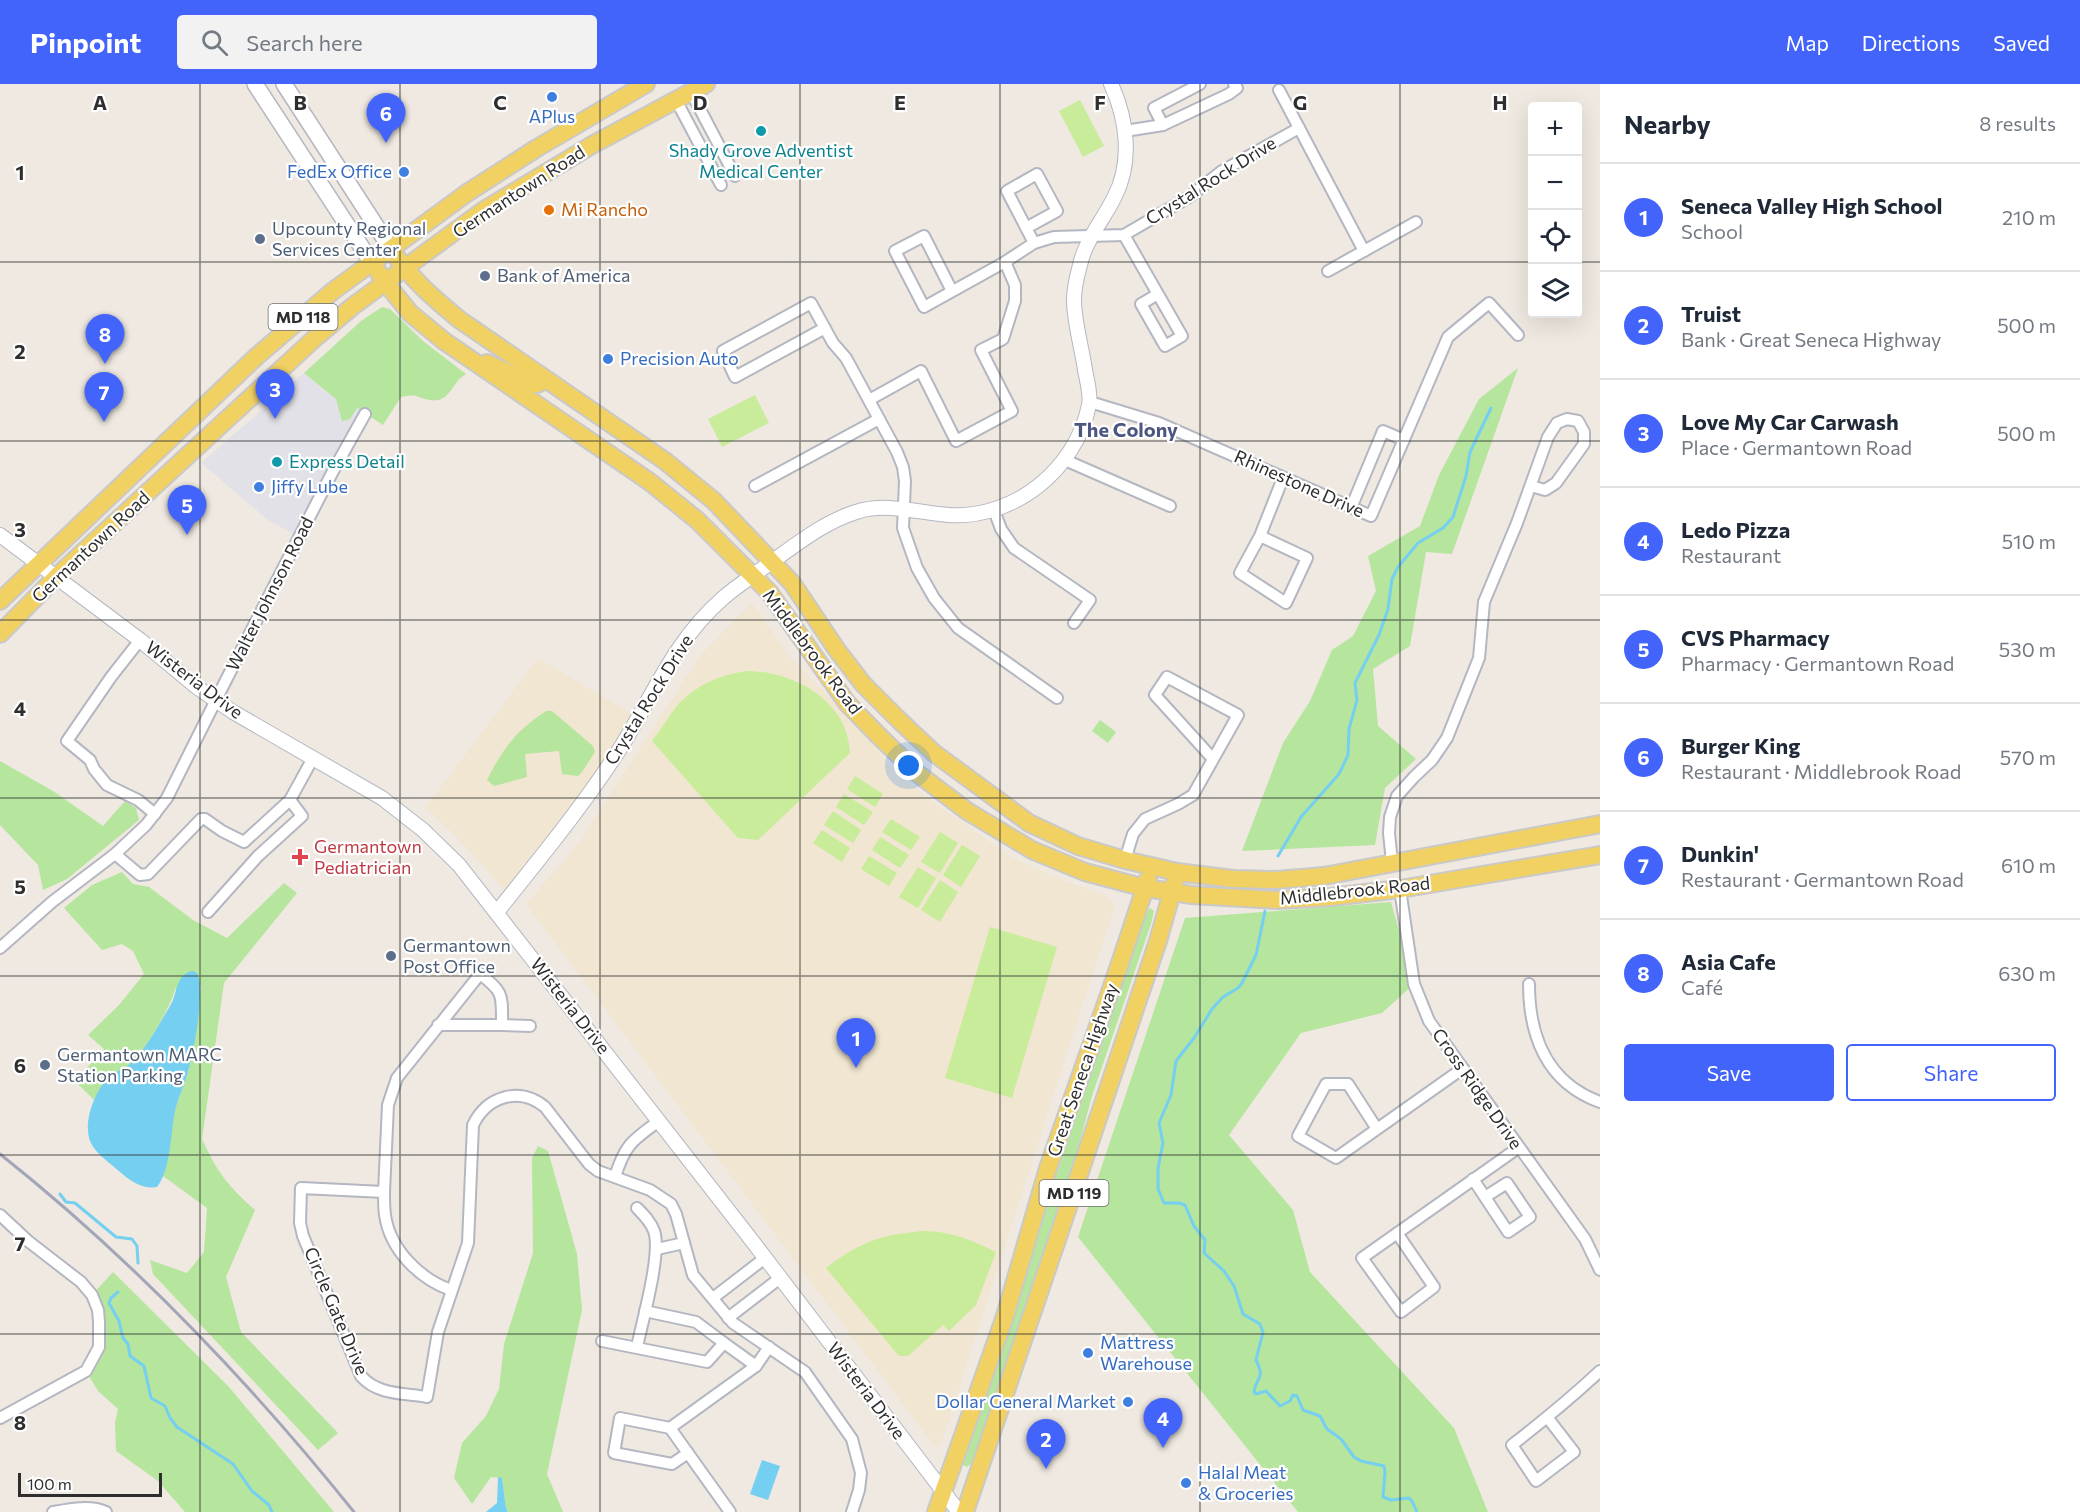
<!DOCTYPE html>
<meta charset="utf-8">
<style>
body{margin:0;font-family:Commissioner,sans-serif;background:#f2f2f3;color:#1f2937}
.controls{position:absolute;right:18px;top:18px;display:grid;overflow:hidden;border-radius:6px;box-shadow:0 6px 24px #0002}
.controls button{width:54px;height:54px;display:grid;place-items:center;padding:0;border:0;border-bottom:2px solid #e0e1e3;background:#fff;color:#1f2937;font:30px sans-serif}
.scale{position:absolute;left:18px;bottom:15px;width:144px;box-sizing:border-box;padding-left:6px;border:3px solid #2e2e2e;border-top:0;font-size:16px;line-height:21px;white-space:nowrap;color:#2e2e2e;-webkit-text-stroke:4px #fff;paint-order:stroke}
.you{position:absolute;left:909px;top:682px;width:21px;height:21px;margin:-15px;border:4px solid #fff;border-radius:50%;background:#1a73e8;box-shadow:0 0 0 9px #1a73e833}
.badge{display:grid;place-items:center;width:39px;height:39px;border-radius:50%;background:#4264fb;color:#fff;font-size:20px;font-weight:700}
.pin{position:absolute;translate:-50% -50px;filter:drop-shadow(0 2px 3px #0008)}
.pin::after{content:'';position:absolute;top:32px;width:21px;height:18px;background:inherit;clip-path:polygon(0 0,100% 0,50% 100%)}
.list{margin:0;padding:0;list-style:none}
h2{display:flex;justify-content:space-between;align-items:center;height:78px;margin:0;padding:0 24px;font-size:26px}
h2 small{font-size:20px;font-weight:400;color:#747a83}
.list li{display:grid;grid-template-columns:39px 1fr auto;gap:18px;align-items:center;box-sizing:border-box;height:108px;padding:0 24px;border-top:2px solid #e0e1e3}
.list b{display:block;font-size:22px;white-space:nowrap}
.list p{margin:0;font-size:20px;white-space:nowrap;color:#747a83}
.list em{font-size:20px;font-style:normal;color:#747a83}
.actions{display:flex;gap:12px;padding:18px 24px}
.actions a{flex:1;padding:14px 0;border:2px solid #4264fb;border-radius:6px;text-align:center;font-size:21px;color:#4264fb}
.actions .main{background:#4264fb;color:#fff}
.icon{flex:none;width:33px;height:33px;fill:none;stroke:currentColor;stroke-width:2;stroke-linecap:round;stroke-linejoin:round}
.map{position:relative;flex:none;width:1600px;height:1428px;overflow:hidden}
header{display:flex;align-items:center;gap:36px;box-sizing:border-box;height:84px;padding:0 30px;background:#4264fb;color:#fff}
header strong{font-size:28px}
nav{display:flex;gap:33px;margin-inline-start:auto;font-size:21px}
.search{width:420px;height:54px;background:#f2f2f3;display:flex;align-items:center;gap:15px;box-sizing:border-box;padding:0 21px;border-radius:6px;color:#747a83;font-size:22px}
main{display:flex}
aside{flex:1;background:#fff}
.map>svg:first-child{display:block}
.industrial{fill:#e3e1e8}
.education{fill:#f0e6d1}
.green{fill:#b6e59e}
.pitch{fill:#c9ec9a}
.water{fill:#75cff0}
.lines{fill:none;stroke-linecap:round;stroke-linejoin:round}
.stream{stroke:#75cff0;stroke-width:3}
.minor-casing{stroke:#b4b7c1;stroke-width:14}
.tertiary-casing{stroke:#b4b7c1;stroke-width:16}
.secondary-casing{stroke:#b4b7c1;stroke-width:18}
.primary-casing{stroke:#c9c9c9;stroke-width:20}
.minor{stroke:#fff;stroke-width:10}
.tertiary{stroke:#fff;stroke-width:14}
.secondary{stroke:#fff;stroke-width:15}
.primary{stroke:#f2d163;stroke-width:16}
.rail{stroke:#a3a6b8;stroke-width:3}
.grid{fill:none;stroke:#2e2e2e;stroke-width:1.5;stroke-opacity:0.55}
.shop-dot{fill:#3f7fe0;stroke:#fff;stroke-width:2}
.culture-dot{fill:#0f9aa8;stroke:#fff;stroke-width:2}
.food-dot{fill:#e8710a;stroke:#fff;stroke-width:2}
.service-dot{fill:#5c6f8a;stroke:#fff;stroke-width:2}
.health-dot{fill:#e0444e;stroke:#fff;stroke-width:2}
.labels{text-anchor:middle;stroke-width:4.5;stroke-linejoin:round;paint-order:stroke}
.shield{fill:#fff;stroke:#6d6d6d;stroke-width:1.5}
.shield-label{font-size:16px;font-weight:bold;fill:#2e2e2e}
.shop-label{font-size:18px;fill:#366cbe;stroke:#fff;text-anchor:start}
.culture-label{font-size:18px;fill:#0d838f;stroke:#fff}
.street-label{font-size:18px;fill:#2e2e2e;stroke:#fff}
.food-label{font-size:18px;fill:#c56008;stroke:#fff;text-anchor:start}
.service-label{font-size:18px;fill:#4e5e75;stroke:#fff;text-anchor:start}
.health-label{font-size:18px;fill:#be3a42;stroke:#fff;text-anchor:start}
.neighbourhood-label{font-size:20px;font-weight:bold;fill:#4d5680;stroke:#fff}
.grid-label{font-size:20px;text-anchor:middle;font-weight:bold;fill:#2e2e2e;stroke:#fff;stroke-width:4.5;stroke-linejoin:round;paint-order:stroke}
</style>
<header>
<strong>Pinpoint</strong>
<div class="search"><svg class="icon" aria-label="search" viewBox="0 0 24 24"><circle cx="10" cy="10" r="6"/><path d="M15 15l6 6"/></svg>Search here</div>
<nav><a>Map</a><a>Directions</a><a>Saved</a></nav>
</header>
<main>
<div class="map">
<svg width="1600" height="1428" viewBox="0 0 1600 1428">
<rect width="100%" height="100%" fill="#efe9e1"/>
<!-- industrial -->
<polygon class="industrial" points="304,289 336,315 341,329 356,324 365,330 299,453 268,436 201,379"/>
<!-- education -->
<g class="education">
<polygon points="752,519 790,573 828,611 890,680 924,711 1011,773 1059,795 1103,810 1115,821 943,1354 938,1364 930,1356 526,820 579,759 700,572"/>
<polygon points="538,574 637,633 510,812 450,746 425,724"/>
</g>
<!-- green -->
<g class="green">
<path d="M382 223 390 225 423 257 466 290C455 297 455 303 447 311 437 321 426 315 416 312 411 311 406 312 401 313L383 341 357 324 350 335 342 337 336 315 304 289 361 237Z"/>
<polygon points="1518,284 1452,470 1426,468 1410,562 1373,585 1378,642 1416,675 1385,704 1375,761 1242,767 1283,659 1310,617 1332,566 1353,552 1376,507 1368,472 1420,442 1439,391 1479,315"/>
<path d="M546 627H552L593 662 595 668 582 688 578 692 562 690 559 667 525 670 527 693 494 702 487 696C503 664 516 647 546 627Z"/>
<polygon points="1100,636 1116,648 1108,659 1092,647"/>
<polygon points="0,677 53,707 103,742 125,717 136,724 139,736 67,795 43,806 38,781 0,741"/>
<path d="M122 788 133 800 149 803 193 836 227 854 284 799 297 809 224 899 202 1055C217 1088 228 1102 255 1126L226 1193 241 1248 338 1349 318 1366 153 1190 150 1176 187 1189 204 1168 207 1124 163 1092 175 1025 188 988 199 923 201 901 175 905C172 921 143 970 130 981 125 985 119 987 114 990 105 995 99 1007 94 1016L75 997 104 965 88 951 119 921 144 890 133 867 122 860 102 866 64 824 92 801Z"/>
<polygon points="1391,818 1414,900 1382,929 1301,949 1229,1051 1293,1126 1310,1188 1454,1344 1488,1428 1298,1428 1078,1153 1185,834"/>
<polygon points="1150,824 1154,827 1151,840 1092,1012 1069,1098 977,1367 973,1378 967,1383 963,1381 1001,1268 1037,1147 1145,832"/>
<polygon points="538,1062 548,1067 577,1170 582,1226 547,1390 563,1428 508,1428 506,1424 502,1394 491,1393 472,1420 454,1394 462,1359 486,1332 499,1305 504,1260 533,1169 532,1074"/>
<polygon points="113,1188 229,1303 334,1428 185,1428 158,1397 116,1367 115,1339 118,1325 98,1307 86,1287 99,1263 92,1211"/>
</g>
<!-- pitch -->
<g class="pitch">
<polygon points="1080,16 1104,62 1083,73 1059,27"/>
<polygon points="755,311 769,339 722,363 708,335"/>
<path d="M748 587C795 588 848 617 850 669L758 756 738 754 652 657C661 646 668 633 677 622 695 601 722 590 748 587Z"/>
<polygon points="855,692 883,710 875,723 847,705"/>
<polygon points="844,710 873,728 864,741 836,723"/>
<polygon points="833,727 861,746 853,759 824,741"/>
<polygon points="891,735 920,753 911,766 882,748"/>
<polygon points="822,746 850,764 842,778 813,759"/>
<polygon points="940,748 958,759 940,789 921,778"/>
<polygon points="880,753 909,771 900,784 872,766"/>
<polygon points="962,761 980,772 961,803 943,791"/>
<polygon points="869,772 897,789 889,802 861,785"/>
<polygon points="918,783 936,794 918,824 899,813"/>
<polygon points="940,796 958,808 940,838 921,826"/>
<polygon points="990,843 1057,863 1012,1014 945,994"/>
<path d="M923 1147C950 1147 972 1156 996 1168L976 1221 949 1247 943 1241 908 1272H899L826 1184C860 1158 880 1151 923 1147Z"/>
</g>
<!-- water -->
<g class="water">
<path d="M192 887 196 888C207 901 193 970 188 988 185 1000 179 1011 176 1023 170 1046 172 1084 157 1103 139 1106 126 1093 113 1082 106 1076 95 1068 91 1059 82 1041 94 1009 107 995 113 988 123 986 130 980 142 970 156 946 164 932 167 927 171 921 173 916 177 905 178 890 192 887Z"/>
<polygon points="762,1376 780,1382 768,1416 750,1410"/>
<polygon points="498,1393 502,1394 506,1424 508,1428 486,1428 497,1419"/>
</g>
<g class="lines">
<!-- stream -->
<g class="stream">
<polyline points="1278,772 1301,733 1339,690 1348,671 1349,645 1357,616 1355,599 1379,551 1388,525 1392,495 1398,483 1418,459 1443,444 1453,433 1466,392 1470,368 1491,324"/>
<path d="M1265 827 1256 871 1242 899 1238 904 1223 913 1212 925 1194 954 1176 977 1171 1011 1159 1039 1163 1059 1158 1084V1105L1164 1119H1179L1185 1121 1194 1142 1205 1156 1204 1169 1224 1187 1234 1202 1243 1230 1260 1240 1263 1248 1256 1276C1266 1297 1256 1291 1254 1308L1256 1310 1266 1307 1280 1322 1290 1317 1293 1311 1297 1312 1303 1326 1320 1332 1327 1345 1341 1355 1354 1373 1361 1377 1384 1382 1385 1388 1383 1413 1391 1416 1409 1414 1412 1417 1417 1428"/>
<polyline points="60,1110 66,1118 75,1119 116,1153 132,1155 137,1162 138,1179"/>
<polyline points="118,1208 111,1214 109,1219 119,1237 123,1254 128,1260 130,1272 144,1282 151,1314 165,1322 170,1334 177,1343 233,1380 252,1407 269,1421 272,1428"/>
</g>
<!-- minor casing -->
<g class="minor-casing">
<g id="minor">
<polyline points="1279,6 1364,167"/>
<polyline points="691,8 735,92"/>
<polyline points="676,16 721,101"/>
<polyline points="1163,41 1154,24 1200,0"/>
<polyline points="1125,47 1163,41 1229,10 1237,4 1234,0"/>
<polyline points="1026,144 1057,127 1037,90 1007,107 1034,159"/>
<polyline points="1124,151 1182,252 1165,262 1141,220 1158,210"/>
<polyline points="1328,187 1416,138"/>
<polyline points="952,207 924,152 895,167 924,223 1005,178"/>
<polyline points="825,244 735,293 723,267 811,219 833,259 846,274 897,368 903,383 905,397 903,444 917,484 934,514 958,544 1057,614"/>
<polyline points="869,316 921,287 956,357 1012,327 981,266 1003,255 1015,217 1015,201 1005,178 1034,159 1054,153 1124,151 1189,113 1222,87 1299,44"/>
<polyline points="1090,318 1159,339 1371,432 1448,253 1489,219 1518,251"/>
<polyline points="1065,376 1170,422"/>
<polyline points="755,402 879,335"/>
<polyline points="1351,424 1383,347 1404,356"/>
<polyline points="994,426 1001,445 1014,464 1090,516 1074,539"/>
<polyline points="1260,452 1307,474 1286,519 1240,489 1260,452 1283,394"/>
<polyline points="140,556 111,593 67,657 90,676 94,685 107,701 138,716 155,730"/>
<polyline points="115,770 140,791 148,790 201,735 205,735 222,747 244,758 290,716 313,674"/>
<polyline points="1125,776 1133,750 1145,735 1178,720 1193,711 1238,631 1167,593 1155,611 1213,675"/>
<polyline points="1392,778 1389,749 1390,733 1397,712 1414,693 1432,676 1447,654 1479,574 1484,518 1517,439 1548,353 1557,339 1567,335 1578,337 1584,348 1584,360 1556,399 1545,406 1531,402"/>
<polyline points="1400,805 1414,900 1429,937 1585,1155 1600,1186"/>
<polyline points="208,828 258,772 302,732 290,716"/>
<polyline points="0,864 52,818 115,770 146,741 167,714 223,602 332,389 365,330"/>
<path d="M1529 900C1529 952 1547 999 1600 1018"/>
<polyline points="502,941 530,942"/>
<polyline points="1377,1045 1348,1000 1326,1000 1298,1052 1336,1074 1462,985"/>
<path d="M615 1093C625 1060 633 1056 659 1037"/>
<polyline points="1473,1095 1508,1148 1530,1133 1507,1099 1485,1113"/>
<path d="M384 1108 388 1021 397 994 480 890C504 908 502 911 502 941H438"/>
<polyline points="0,1131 28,1157 81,1198 92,1211 98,1226 99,1238 99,1263 86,1287 0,1334"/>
<polyline points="1397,1149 1434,1203 1401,1228 1362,1174 1518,1064"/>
<polyline points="657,1165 684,1159"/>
<path d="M451 1206C420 1195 390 1166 385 1131 384 1124 384 1115 384 1108L301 1104 300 1139 303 1152 361 1292C377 1311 404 1309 427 1313L438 1248 468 1159 473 1041C487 1012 520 1002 545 1023L589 1080 598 1087 650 1106 671 1120 676 1130 693 1191 733 1239 805 1288 852 1355 861 1389 859 1406 852 1428"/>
<polyline points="713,1214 765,1174"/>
<polyline points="645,1227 696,1238 724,1259"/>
<polyline points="728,1234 780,1194"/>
<polyline points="602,1257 707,1278 724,1259 756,1282"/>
<path d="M637 1263C642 1238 662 1169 654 1147 651 1138 644 1131 637 1124"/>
<path d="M1547 1333 1574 1368 1536 1397 1512 1361C1543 1337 1571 1314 1600 1287"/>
<polyline points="670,1344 620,1334 614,1369 672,1380 688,1369"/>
<path d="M53 1428C70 1425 90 1421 106 1428"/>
<polyline points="730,1428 670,1344 756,1282 769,1263"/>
</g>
</g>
<!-- tertiary casing -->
<g class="tertiary-casing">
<g id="tertiary">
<polyline points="0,451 140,556 198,604 233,628 382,714 423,746 459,781 753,1158 959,1428"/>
<path d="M497 828C540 774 584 721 621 663 654 610 674 557 723 514 738 501 754 491 770 479 797 460 824 438 856 428 886 418 919 429 949 431 1015 435 1076 385 1089 321 1091 310 1087 297 1085 286 1082 264 1074 238 1074 216 1074 205 1077 192 1080 181 1085 157 1103 136 1114 114 1133 78 1127 35 1111 0"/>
</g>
</g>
<!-- secondary casing -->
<g class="secondary-casing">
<g id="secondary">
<polyline points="255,0 372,179"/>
<polyline points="284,0 391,165"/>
</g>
</g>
<!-- primary casing -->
<g class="primary-casing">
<g id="primary">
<path d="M391 165C410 194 433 214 460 236L665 377 714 417 792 499 837 566 863 600 900 637 934 669 1029 739 1078 762 1125 776 1177 788 1233 795 1277 796 1324 792 1600 740"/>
<polyline points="372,179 386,199 410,229 444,257 650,398 697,436 769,508 847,619 877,650 917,689 967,727 1032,766 1085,788 1145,804 1192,811 1277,816 1331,813 1400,805 1600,771"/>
<path d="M487 279C499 283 529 302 537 300 538 300 544 296 545 296"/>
<polyline points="0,517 256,273 333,207 467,109 537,64 646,0"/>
<polyline points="0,550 56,493 315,254 353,222 484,126 592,61 706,0"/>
<polyline points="936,1428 1005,1232 1048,1084 1117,888 1148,795"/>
<polyline points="965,1428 1158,857 1175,797"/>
</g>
</g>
<!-- minor -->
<use href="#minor" class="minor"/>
<!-- tertiary -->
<use href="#tertiary" class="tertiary"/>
<!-- secondary -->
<use href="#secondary" class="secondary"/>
<!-- primary -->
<use href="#primary" class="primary"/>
<!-- rail -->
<path class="rail" d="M0 1070C132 1175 249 1297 354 1428"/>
</g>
<!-- grid -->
<path class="grid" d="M200 0V1428M400 0V1428M600 0V1428M800 0V1428M1000 0V1428M1200 0V1428M1400 0V1428M0 178H1532M1578 178H1600M0 357H1600M0 536H1600M0 714H1600M0 892H1600M0 1071H1600M0 1250H1600"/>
<!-- markers -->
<g class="shop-dot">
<circle cx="552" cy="13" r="6"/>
<circle cx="404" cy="88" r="6"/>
<circle cx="608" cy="275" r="6"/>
<circle cx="259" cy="403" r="6"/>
<circle cx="1088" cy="1269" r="6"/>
<circle cx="1128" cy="1318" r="6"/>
<circle cx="1186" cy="1399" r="6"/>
</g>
<g class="culture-dot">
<circle cx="761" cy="47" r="6"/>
<circle cx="277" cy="378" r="6"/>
</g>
<circle class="food-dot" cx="549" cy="126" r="6"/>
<g class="service-dot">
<circle cx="260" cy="155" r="6"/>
<circle cx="485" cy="192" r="6"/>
<circle cx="391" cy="872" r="6"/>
<circle cx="45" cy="981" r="6"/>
</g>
<path class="health-dot" d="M297 764h6v6h6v6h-6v6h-6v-6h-6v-6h6z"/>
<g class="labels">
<!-- shield labels -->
<g class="shield">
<rect x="268.5" y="220" width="69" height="26" rx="4.5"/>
<rect x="1039.5" y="1096" width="69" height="26" rx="4.5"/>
</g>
<g class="shield-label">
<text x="303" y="239">MD 118</text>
<text x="1074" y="1115">MD 119</text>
</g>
<!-- shop labels -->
<g class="shop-label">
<text x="552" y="39" text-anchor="middle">APlus</text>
<text x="392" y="94" text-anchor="end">FedEx Office</text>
<text x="620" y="281">Precision Auto</text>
<text x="271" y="409">Jiffy Lube</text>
<text x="1100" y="1265">Mattress<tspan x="1100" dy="21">Warehouse</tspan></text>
<text x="1116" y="1324" text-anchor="end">Dollar General Market</text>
<text x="1198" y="1395">Halal Meat<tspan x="1198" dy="21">&amp; Groceries</tspan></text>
</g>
<!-- culture labels -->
<g class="culture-label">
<text x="761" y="73">Shady Grove Adventist<tspan x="761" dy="21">Medical Center</tspan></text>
<text x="289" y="384" text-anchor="start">Express Detail</text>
</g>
<!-- street labels -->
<g class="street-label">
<text transform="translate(1211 97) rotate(-32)" y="6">Crystal Rock Drive</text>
<text transform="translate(519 108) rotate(-33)" y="6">Germantown Road</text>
<text transform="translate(1299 400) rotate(24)" y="6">Rhinestone Drive</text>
<text transform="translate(91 463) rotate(-43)" y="6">Germantown Road</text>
<text transform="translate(270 510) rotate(-63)" y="6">Walter Johnson Road</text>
<text transform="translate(812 568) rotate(53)" y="6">Middlebrook Road</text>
<text transform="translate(194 596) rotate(37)" y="6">Wisteria Drive</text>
<text transform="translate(649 616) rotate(-58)" y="6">Crystal Rock Drive</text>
<text transform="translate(1355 807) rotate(-6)" y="6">Middlebrook Road</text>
<text transform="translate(570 922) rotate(52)" y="6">Wisteria Drive</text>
<text transform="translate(1083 986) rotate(-71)" y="6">Great Seneca Highway</text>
<text transform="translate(1477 1005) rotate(55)" y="6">Cross Ridge Drive</text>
<text transform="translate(336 1227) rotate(67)" y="6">Circle Gate Drive</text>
<text transform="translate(866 1307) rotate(53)" y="6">Wisteria Drive</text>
</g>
<!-- food labels -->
<g class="food-label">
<text x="561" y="132">Mi Rancho</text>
</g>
<!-- service labels -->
<g class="service-label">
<text x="272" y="151">Upcounty Regional<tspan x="272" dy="21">Services Center</tspan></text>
<text x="497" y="198">Bank of America</text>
<text x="403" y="868">Germantown<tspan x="403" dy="21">Post Office</tspan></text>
<text x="57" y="977">Germantown MARC<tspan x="57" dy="21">Station Parking</tspan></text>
</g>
<!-- health labels -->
<g class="health-label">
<text x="314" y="769">Germantown<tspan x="314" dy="21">Pediatrician</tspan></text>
</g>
<!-- neighbourhood labels -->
<g class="neighbourhood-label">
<text x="1126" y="353">The Colony</text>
</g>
</g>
<g class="grid-label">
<text x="100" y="26">A</text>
<text x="300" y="26">B</text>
<text x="500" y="26">C</text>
<text x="700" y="26">D</text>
<text x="900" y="26">E</text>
<text x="1100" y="26">F</text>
<text x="1300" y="26">G</text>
<text x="1500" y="26">H</text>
<text x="20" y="96">1</text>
<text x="20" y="275">2</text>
<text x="20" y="453">3</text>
<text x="20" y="632">4</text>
<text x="20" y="810">5</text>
<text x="20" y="989">6</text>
<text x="20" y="1167">7</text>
<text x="20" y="1346">8</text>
</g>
</svg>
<div class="controls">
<button>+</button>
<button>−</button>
<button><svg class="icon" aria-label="locate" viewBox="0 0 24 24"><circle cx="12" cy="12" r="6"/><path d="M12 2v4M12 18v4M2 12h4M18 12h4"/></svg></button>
<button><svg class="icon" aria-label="layers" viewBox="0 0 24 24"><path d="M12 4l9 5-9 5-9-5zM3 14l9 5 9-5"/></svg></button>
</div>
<div class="scale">100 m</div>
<div class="you"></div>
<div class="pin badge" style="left:856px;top:984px">1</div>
<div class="pin badge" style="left:1046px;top:1385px">2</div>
<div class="pin badge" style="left:275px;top:335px">3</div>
<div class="pin badge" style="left:1163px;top:1364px">4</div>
<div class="pin badge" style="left:187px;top:451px">5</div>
<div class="pin badge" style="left:386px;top:59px">6</div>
<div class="pin badge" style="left:104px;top:338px">7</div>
<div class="pin badge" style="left:105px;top:280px">8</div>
</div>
<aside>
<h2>Nearby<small>8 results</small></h2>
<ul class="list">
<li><span class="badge">1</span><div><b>Seneca Valley High School</b><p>School</p></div><em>210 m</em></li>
<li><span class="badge">2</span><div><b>Truist</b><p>Bank · Great Seneca Highway</p></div><em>500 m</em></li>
<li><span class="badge">3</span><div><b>Love My Car Carwash</b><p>Place · Germantown Road</p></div><em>500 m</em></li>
<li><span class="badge">4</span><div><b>Ledo Pizza</b><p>Restaurant</p></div><em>510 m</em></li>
<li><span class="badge">5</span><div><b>CVS Pharmacy</b><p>Pharmacy · Germantown Road</p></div><em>530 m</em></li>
<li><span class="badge">6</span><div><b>Burger King</b><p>Restaurant · Middlebrook Road</p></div><em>570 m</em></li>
<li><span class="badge">7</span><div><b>Dunkin'</b><p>Restaurant · Germantown Road</p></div><em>610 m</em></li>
<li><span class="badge">8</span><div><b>Asia Cafe</b><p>Café</p></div><em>630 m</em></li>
</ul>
<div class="actions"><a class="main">Save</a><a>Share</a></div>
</aside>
</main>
